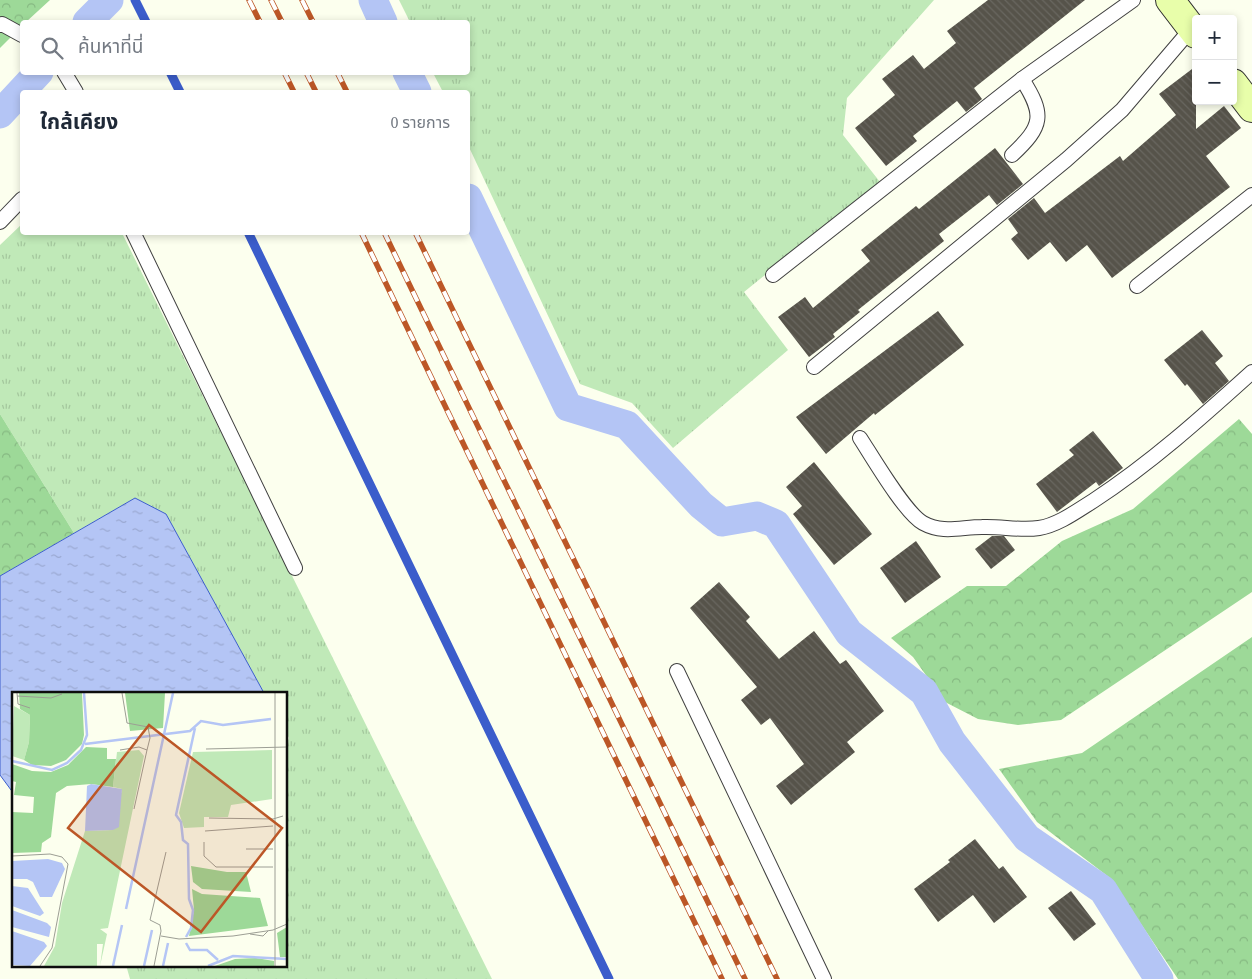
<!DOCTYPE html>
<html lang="th">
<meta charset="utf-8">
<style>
body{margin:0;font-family:"Source Serif 4","Noto Sans Thai",serif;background:#f2f2f3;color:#1f2937}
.controls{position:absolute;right:15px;top:15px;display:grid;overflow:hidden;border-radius:5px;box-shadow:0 2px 8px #0003}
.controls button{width:45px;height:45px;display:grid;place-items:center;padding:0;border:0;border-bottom:1px solid #e0e1e3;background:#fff;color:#1f2937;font:25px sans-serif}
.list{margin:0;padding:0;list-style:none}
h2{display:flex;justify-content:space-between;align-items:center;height:65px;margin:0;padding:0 20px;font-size:21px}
h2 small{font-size:16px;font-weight:400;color:#747a83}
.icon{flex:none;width:28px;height:28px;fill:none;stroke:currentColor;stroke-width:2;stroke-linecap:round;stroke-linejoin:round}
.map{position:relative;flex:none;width:1252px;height:979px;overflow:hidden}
.search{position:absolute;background:#fff;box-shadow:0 2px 8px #0003;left:20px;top:20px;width:450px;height:55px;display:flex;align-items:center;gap:12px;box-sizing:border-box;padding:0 18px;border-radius:5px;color:#747a83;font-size:19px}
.panel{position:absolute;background:#fff;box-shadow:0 2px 8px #0003;left:20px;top:90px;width:450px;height:145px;border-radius:5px}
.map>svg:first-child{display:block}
.grass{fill:url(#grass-tufts)}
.forest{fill:url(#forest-crowns)}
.water{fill:url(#water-ripples);stroke:#3b5dcb}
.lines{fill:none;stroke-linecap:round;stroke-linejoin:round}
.stream{stroke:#3b5dcb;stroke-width:9}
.canal{stroke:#b4c5f5;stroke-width:29}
.building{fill:url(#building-back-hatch)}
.lane-casing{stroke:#404040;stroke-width:16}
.secondary-casing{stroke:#2f2f2f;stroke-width:30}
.lane{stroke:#fff;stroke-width:14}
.secondary{stroke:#e8feaa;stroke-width:28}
.rail-casing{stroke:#bc5727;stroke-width:5.5}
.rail{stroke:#fff;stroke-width:4;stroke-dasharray:11;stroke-linecap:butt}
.inset-river{fill:none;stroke:#b4c5f5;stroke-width:2.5}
.inset-road{fill:none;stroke:#9c9e94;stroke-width:1}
.view{fill:#bc5727;fill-opacity:0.15;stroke:#bc5727;stroke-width:2.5}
.inset-edge{fill:none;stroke:#0d0d0d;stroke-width:2.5}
</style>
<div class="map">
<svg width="1252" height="979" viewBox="0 0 1252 979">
<defs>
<pattern id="grass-tufts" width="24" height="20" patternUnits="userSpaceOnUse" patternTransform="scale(1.25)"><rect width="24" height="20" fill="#c0e9b8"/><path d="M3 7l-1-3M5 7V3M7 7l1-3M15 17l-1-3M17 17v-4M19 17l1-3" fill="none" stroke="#a4c79d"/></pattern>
<pattern id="forest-crowns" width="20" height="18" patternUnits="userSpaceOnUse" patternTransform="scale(1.25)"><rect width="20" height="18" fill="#9dd998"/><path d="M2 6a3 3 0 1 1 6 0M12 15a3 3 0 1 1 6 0" fill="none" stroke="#86b982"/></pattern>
<pattern id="water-ripples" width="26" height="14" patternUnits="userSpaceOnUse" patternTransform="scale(1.25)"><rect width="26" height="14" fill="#b4c5f5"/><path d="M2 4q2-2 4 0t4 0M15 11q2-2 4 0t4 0" fill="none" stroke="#9aa8d1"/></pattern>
<pattern id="building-back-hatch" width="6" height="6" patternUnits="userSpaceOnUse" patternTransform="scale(1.25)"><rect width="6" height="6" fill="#56534a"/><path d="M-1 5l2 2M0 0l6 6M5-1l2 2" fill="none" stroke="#696760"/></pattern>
</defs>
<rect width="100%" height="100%" fill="#fcffee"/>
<!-- grass -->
<g class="grass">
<polygon points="399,0 934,0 847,98 843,135 880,182 744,292 788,350 673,448 632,403 580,384 468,145 468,92 443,92 433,73 468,72 468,22 410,22"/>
<polygon points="22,224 22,232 122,233 492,979 130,979 126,965 286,965 286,746 289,738 286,732 286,693 264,693 166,514 135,498 74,533 0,414 0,245"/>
</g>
<!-- forest -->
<g class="forest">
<polygon points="0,0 50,0 26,22 22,22 22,26 0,48"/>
<polygon points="0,414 74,533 0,576"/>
<polygon points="1239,419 1252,434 1252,592 1061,720 1018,725 978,719 945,702 913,657 891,638 967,586 1006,586 1062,541 1133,509"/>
<polygon points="1252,637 1252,979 1178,979 1110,878 1037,822 999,769 1082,753"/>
</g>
<!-- water -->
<polygon class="water" points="135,498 166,514 264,693 14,693 14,794 0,775 0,576"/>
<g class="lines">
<!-- stream -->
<g class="stream">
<polyline points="135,0 146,22"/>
<polyline points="170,72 180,92"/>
<polyline points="248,232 609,979"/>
</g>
<!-- canal -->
<g class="canal">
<polyline points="373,0 383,22"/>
<polyline points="87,22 109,0"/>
<polyline points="407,72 417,92"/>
<polyline points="0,114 39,72"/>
<polyline points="468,198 568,407 627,425 701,505 722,522 757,516 776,524 849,633 924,692 952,742 1027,838 1103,890 1159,979"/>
</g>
</g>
<!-- building -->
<g class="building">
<polygon points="988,0 1085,0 974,88 982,99 966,112 957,101 913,136 917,141 886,166 855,128 895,95 882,79 913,55 924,69 956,43 947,31"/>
<polygon points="1196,66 1196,129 1224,106 1241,128 1206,156 1230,187 1112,278 1087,245 1066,262 1050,242 1028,260 1011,239 1018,233 1008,219 1034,198 1045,213 1120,156 1123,161 1176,115 1159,94"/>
<polygon points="995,148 1023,184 997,205 989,195 939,234 944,241 858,310 860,312 833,334 835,337 809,357 778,317 805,297 813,308 870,261 861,250 916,206 919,209"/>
<polygon points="938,311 964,345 875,415 874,413 826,454 796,417"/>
<polygon points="1202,330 1223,356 1215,363 1229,381 1203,404 1187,384 1185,386 1164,360"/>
<polygon points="1093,431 1123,468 1099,486 1096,482 1057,512 1036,484 1074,455 1069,450"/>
<polygon points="814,462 872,534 834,565 793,514 802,506 786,487"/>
<polygon points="992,536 1004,536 1015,550 991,569 975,549"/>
<polygon points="916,541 941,577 905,603 880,568"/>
<polygon points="719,582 750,617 746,621 779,659 814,631 840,664 846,660 884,711 847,742 855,752 791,805 776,786 804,764 770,718 761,725 741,700 757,687 690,608"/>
<polygon points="975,839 999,869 1003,866 1027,897 994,923 973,895 938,922 914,889 950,862 948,860"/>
<polygon points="1071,891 1096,924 1074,941 1048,908"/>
</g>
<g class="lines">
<!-- lane casing -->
<g class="lane-casing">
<g id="lane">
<polyline points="0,25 2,24 22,35"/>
<polyline points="64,72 76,92"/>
<path d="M1012 155C1043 126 1045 115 1022 79"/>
<polyline points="0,222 22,199"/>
<polyline points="133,232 295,568"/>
<polyline points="773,275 1022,79 1133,0"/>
<polyline points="1137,286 1252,195"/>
<polyline points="814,367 1066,160 1122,110 1192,28"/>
<path d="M860 438C873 458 905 513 923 523 943 534 961 527 982 527 1001 526 1020 531 1039 528 1058 525 1077 511 1093 501 1151 463 1201 418 1252 372"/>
<polyline points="677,671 824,979"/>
</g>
</g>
<!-- secondary casing -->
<g class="secondary-casing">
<g id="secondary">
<polyline points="1170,0 1196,34"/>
<polyline points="1233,83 1252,108"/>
</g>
</g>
<!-- lane -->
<use href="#lane" class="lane"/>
<!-- secondary -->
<use href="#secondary" class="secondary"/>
<!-- rail casing -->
<g class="rail-casing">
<g id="rail">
<polyline points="249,0 260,22"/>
<polyline points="271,0 282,22"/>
<polyline points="302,0 313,22"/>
<polyline points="284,72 294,92"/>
<polyline points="306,72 316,92"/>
<polyline points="337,72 347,92"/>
<polyline points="361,232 722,979"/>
<polyline points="384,232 745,979"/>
<polyline points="415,232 777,979"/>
</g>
</g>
<!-- rail -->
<use href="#rail" class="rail"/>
</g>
<!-- overview -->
<g transform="translate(12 692)">
<rect width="275" height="275" fill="#fcffee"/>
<path d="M2 14 18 23 17 50 12 68 0 64ZM127 58 132 64 96 236 88 237 95 242 88 274 91 252H85V274H32L43 254 50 211 73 139 101 138 110 97 101 95 105 60ZM260 58V107L219 113 216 125H192V135L172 136 167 121 181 60Z" fill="#c0e9b8"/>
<path d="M7 1H70L72 43 70 52 54 68 39 74 20 73 12 68 17 50 18 23 8 17ZM113 1H153L151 36 118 39ZM74 55 95 56V67H104L101 95 79 92 55 94 44 101 39 145 30 151 29 160 0 161V120L21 121 22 105 2 103 4 90 0 89V72L20 79 39 80 56 73ZM179 174 215 180H234L239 200 190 197 181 190ZM180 197 190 202 248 206 256 234 177 244 182 218ZM275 235V265H268L265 241ZM244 266 262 269V274H203L223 267Z" fill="#9dd998"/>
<path d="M79 92 110 97 107 135 101 138 73 139 75 94ZM36 167 50 171 53 177 40 205H28L21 190 15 187H0V169ZM0 194 16 196 32 221 28 224 0 214ZM0 218 35 231 39 235 37 245 0 235ZM0 239 32 250 35 254 18 274 0 273Z" fill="#b4c5f5"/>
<path class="inset-river" d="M73 52 178 39 189 29 211 33 259 27M0 69 40 78 55 71 69 58 75 43 72 1M114 217 161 1M174 245 179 236 181 218 177 207 176 152 171 148 169 130 164 123 183 36M174 251 178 258H195L206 268M101 274 110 233M132 274 140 238M151 274 156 251M196 274 221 264 275 267"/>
<path class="inset-road" d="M5 1 6 12 18 16M110 1 115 31 136 35 138 46 135 58M263 1V274M5 4 39 6 50 2M194 57 275 55M108 58 127 55 135 58 122 117M197 126 261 127 271 124M193 139 261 134M192 150V164L204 175H261M234 157H261M0 164 38 162 50 165 56 172 40 256 28 274M138 228 154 160M138 228 148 233 149 239 142 274M238 242 251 244 256 239M149 244 167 247 221 244 261 238 275 232"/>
<path class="view" d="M137 33 270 136 189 240 56 136Z"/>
<rect width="275" height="275" class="inset-edge"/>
</g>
</svg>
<div class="controls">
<button>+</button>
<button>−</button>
</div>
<div class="search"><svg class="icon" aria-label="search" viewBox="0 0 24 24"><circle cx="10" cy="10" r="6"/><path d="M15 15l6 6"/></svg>ค้นหาที่นี่</div>
<section class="panel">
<h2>ใกล้เคียง<small>0 รายการ</small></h2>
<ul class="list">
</ul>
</section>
</div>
